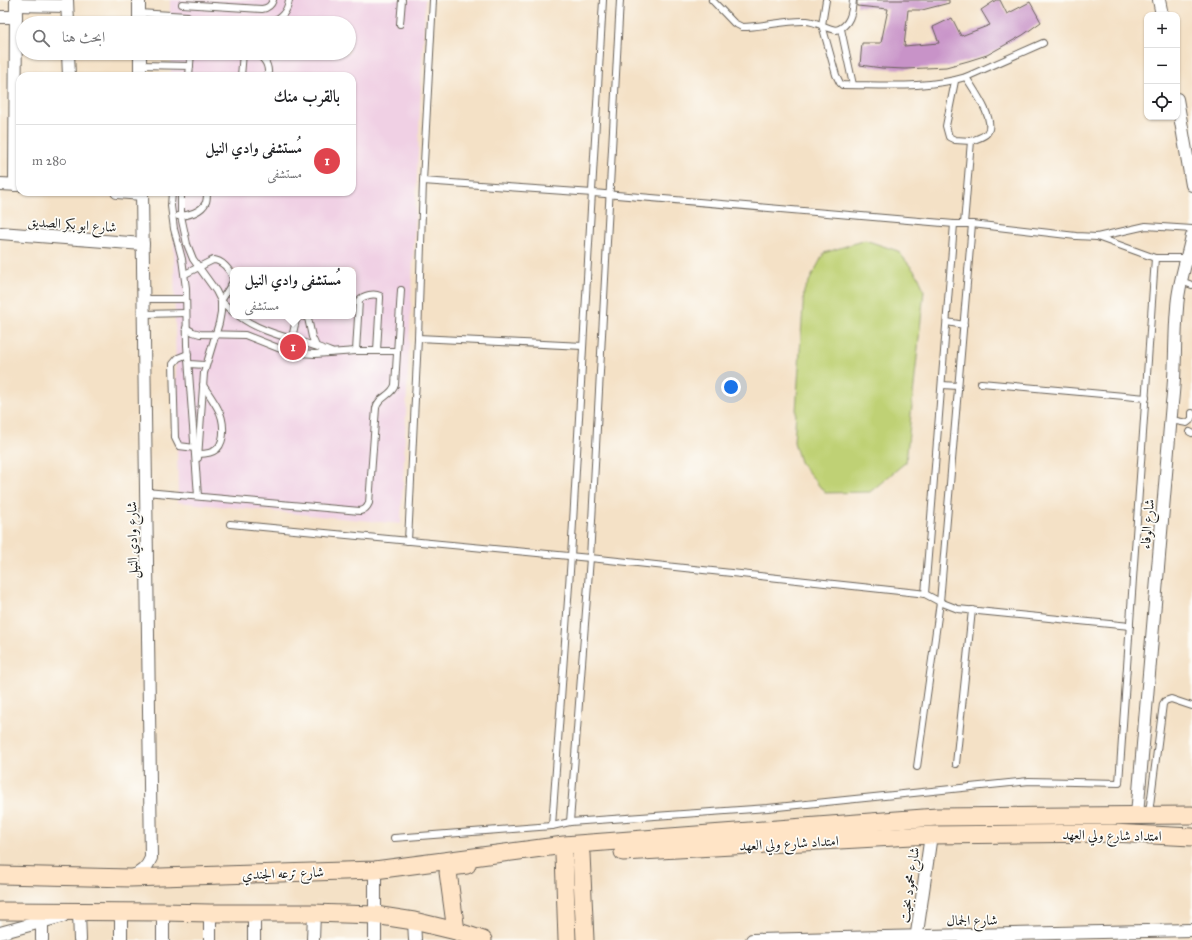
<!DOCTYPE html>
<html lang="ar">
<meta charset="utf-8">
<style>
body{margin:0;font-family:"IM FELL Great Primer",Amiri,serif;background:#f6f6f6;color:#202124;direction:rtl}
.controls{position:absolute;right:12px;top:12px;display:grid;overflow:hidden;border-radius:8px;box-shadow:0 1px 3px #0004}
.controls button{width:36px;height:36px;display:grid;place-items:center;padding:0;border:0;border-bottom:1px solid #e0e0e0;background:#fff;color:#202124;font:20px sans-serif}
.you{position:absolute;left:731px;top:387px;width:14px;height:14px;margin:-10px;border:3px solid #fff;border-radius:50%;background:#1a73e8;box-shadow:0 0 0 6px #1a73e833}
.badge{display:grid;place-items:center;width:26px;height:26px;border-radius:50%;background:#b5179e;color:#fff;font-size:13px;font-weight:700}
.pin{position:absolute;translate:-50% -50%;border:2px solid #fff;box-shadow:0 1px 4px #0006}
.popup{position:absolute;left:230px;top:267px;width:126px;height:52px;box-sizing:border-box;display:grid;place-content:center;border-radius:8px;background:#fff;filter:drop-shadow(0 1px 3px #0005);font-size:13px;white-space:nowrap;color:#757577}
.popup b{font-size:15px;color:#202124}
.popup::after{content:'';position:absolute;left:50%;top:100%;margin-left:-8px;border:8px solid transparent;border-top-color:#fff}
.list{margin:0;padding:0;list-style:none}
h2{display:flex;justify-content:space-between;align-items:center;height:52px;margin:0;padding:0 16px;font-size:17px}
h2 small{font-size:13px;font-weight:400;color:#757577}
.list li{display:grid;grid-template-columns:26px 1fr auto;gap:12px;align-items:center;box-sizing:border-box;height:72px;padding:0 16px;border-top:1px solid #e0e0e0}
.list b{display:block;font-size:15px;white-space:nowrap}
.list p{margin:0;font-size:13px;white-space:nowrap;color:#757577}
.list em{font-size:13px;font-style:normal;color:#757577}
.icon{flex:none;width:22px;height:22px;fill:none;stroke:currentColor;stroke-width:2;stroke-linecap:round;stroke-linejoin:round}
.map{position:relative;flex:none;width:1192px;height:940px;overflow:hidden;direction:ltr}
.search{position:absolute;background:#fff;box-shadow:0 1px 3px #0004;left:16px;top:16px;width:340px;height:44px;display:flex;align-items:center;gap:10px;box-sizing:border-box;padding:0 14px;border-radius:22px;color:#757577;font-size:15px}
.panel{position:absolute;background:#fff;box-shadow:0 1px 3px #0004;left:16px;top:72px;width:340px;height:124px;border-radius:12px;direction:rtl}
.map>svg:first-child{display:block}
.built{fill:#f0d0e4;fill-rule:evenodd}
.green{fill:#bfd174;stroke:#6e7648}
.building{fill:#c893c8}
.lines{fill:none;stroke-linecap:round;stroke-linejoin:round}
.lane-casing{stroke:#686158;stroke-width:8}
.street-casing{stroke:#686158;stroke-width:14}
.secondary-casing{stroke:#686158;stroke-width:19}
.lane{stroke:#fff;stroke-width:6}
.street{stroke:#fff;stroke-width:12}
.secondary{stroke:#ffe4c6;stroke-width:17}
.labels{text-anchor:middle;stroke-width:3.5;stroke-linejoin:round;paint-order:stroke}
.street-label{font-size:14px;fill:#1c1c1c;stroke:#fdfcf7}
</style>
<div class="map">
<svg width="1192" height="940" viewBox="0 0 1192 940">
<rect width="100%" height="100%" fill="#fdfcf7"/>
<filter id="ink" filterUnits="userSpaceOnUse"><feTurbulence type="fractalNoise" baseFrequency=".025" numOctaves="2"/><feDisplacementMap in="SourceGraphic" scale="8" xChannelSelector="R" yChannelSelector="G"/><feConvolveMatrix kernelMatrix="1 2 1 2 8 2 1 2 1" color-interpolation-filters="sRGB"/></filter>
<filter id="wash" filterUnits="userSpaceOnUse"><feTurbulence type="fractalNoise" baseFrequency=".012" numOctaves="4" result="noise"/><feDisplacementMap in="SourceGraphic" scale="16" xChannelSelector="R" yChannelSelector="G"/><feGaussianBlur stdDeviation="0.9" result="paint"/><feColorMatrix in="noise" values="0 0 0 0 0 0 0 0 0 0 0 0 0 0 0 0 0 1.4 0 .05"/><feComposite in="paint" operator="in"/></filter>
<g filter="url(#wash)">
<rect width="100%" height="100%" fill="#f4e1c6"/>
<!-- built -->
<path class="built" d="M170 0H425L401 524 178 502 173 192H352V76H171V53H349V23H170ZM233 270H353V316H233Z"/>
<!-- green -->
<polygon class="green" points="865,240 898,251 919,277 924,291 906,462 870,492 825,493 800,462 794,442 804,291 824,253"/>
<g id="blocks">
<!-- building -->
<polygon class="building" points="857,0 949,0 949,3 922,10 908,10 904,46 939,43 933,27 952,18 961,36 990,25 981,10 996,0 1000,0 1007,14 1030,2 1041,22 1023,35 987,55 968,61 946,67 905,69 882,68 860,65 862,43 881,43 888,9 857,6"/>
</g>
</g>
<g filter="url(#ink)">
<use href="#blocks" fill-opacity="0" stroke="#686158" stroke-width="1"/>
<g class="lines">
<!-- lane casing -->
<g class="lane-casing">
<g id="lane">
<path d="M712 0 734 23 742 27C763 27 785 20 807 21 817 22 826 28 836 30 850 26 852 13 853 0"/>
<path d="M826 0 822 25 836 75 840 83 842 85C883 85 926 89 966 77L1043 43"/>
<path d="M182 4 262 9C268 8 271 6 273 0"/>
<polyline points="139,13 187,16"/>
<path d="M188 21 267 23C280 19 287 14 289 0"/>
<polyline points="400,24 402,0"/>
<polyline points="841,29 853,85"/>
<path d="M256 53C265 59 269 65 268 76"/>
<polyline points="140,65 190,66"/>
<polyline points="189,76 191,53"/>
<polyline points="241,76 243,53"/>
<path d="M966 77C973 89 997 121 987 133 984 137 976 139 971 141"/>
<polyline points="955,81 946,126 949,137 955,140 971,141 964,224"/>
<polyline points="423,181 593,193 954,224 972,224 1076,236 1097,237 1146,226 1192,229"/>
<polyline points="172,192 171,206 174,229 182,259 186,288 187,345 198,496"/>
<polyline points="181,192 181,216 187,244 193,259 216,291 221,301 221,312 219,323 204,373 198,458"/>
<path d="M178 216C187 216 202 212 206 202 207 199 207 195 207 192"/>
<polyline points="1097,237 1155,258 1187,258"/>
<path d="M185 274 213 260C222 260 230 270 233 278"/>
<polyline points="1181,281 1192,285"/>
<polyline points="233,282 221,301 233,312"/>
<polyline points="143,299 186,299"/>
<polyline points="144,314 186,313"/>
<path d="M239 316C266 336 300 339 331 352"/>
<polyline points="302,316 308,318 312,337 316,346"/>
<polyline points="947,322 964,325"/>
<polyline points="186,328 193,332 200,334 245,335 278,348 300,353 315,354 356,351 397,351"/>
<polyline points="418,338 583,346"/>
<polyline points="289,351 296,320 299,316"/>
<path d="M356 351 359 300C364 295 374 293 380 296V298L377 351"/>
<polyline points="188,354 178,358 173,364 175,438 179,446 195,448"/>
<polyline points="189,364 205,365"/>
<polyline points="981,383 1146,398"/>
<polyline points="942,385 958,386"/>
<polyline points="1171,420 1187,423 1192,419 1192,413"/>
<polyline points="1190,432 1192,433"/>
<path d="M199 454C205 454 212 453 217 449 226 440 224 419 218 409 214 401 208 393 203 385"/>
<path d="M146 492 360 511C365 510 367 508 369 503L376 408C378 397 392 396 395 385L401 290"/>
<polyline points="230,524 590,558 918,593 925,594 940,602 958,609 1130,626"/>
<polyline points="408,541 418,338 423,181 433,0"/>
<polyline points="925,594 954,224"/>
<polyline points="956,764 972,610"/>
<polyline points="917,767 940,602 972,224"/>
<polyline points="1149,813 1163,704 1165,701 1171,699 1192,706"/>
<polyline points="570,822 590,558 620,0"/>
<polyline points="552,826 571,557 603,0"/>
<polyline points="394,838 552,826 570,822 768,808 1029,781 1119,783 1155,258"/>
</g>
</g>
<!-- street casing -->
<g class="street-casing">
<g id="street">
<polyline points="67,0 68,23"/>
<polyline points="139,0 139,23"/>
<polyline points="1159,0 1162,15"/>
<polyline points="16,5 67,6"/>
<polyline points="0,17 16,17"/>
<polyline points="68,53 69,76"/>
<polyline points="140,53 140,76"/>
<polyline points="1177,99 1192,185"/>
<polyline points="0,184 20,185"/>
<polyline points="15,185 16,0"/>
<polyline points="117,192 142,194"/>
<polyline points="0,233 143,244"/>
<path d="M1137 815 1172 403C1176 372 1174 340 1177 308 1178 284 1187 260 1192 236"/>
<polyline points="375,870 375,940"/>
<path d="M131 877C141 873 147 868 151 858L142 192"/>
<polyline points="79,912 80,940"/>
<polyline points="121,912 121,940"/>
<polyline points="163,912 163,940"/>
<polyline points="210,913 210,940"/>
<polyline points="414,921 415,940"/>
<polyline points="0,933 63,916"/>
<polyline points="42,940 42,921"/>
<polyline points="254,940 254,913"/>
<polyline points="313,940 314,913"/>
<polyline points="752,940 1192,930"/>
<polyline points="916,940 931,835"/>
</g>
</g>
<!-- secondary casing -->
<g class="secondary-casing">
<g id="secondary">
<polyline points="623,852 931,835 1112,833 1192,837"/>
<polyline points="581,854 585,940"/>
<polyline points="564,855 567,940"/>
<polyline points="0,875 130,878 375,870 564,845 937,817 1192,815"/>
<polyline points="0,911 163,912 210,913 312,913 375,915 414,921 456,931 483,940"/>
<polyline points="456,931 448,872 451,867 467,865"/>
</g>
</g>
<!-- lane -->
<use href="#lane" class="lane"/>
<!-- street -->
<use href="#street" class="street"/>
<!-- secondary -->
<use href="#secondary" class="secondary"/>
</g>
</g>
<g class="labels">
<!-- street labels -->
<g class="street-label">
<text transform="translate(72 224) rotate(4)" y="5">شارع ابو بكر الصديق</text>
<text transform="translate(1147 524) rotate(-85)" y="5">شارع الوفاء</text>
<text transform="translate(132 540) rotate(-91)" y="5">شارع وادي النيل</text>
<text transform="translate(1112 835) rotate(1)" y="5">امتداد شارع ولي العهد</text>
<text transform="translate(789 843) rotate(-3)" y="5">امتداد شارع ولي العهد</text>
<text transform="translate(283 873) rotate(-2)" y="5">شارع ترعه الجندي</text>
<text transform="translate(909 885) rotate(-82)" y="5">شارع محمود بخيت</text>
<text transform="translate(972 920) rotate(-1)" y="5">شارع الجمال</text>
</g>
</g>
</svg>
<div class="controls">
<button>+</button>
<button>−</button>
<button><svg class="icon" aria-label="locate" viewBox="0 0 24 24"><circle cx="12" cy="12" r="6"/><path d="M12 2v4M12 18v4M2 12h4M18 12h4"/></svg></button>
</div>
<div class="you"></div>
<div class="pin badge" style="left:293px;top:347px;background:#e0444e">1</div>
<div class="popup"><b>مُستشفى وادي النيل</b>مستشفى</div>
<div class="search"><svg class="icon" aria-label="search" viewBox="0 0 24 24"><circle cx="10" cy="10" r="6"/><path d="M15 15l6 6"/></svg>ابحث هنا</div>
<section class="panel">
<h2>بالقرب منك<small></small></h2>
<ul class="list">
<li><span class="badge" style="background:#e0444e">1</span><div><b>مُستشفى وادي النيل</b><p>مستشفى</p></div><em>280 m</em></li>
</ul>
</section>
</div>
